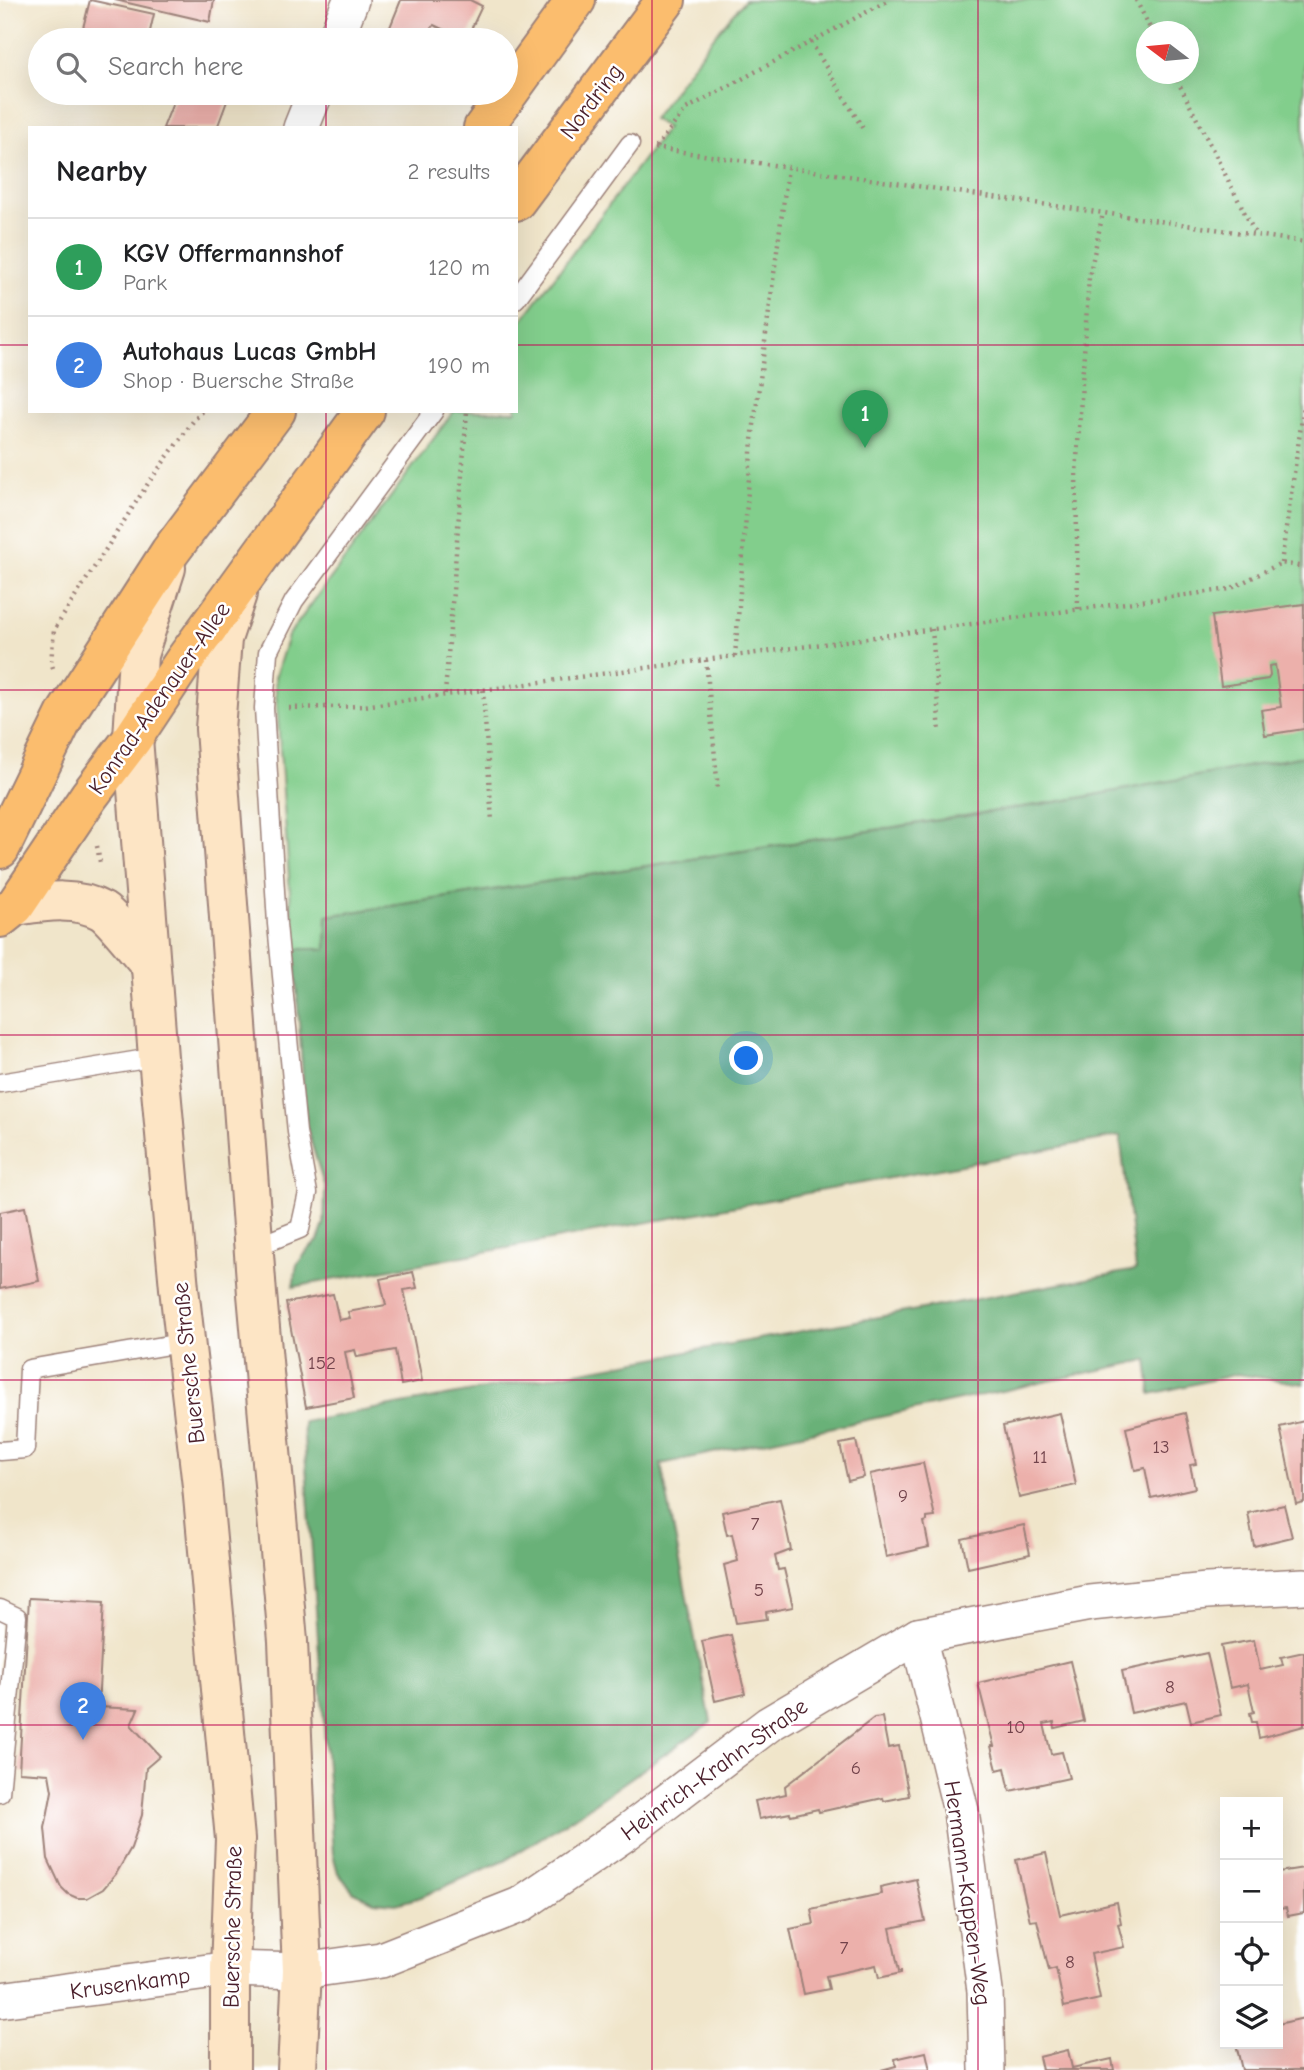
<!DOCTYPE html>
<meta charset="utf-8">
<style>
body{margin:0;font-family:"Comic Neue",sans-serif;background:#f2f2f2;color:#202124}
.controls{position:absolute;right:21px;bottom:21px;display:grid;overflow:hidden;border-radius:0px;box-shadow:0 7px 28px #0002}
.controls button{width:63px;height:63px;display:grid;place-items:center;padding:0;border:0;border-bottom:2px solid #e0e0e0;background:#fff;color:#202124;font:35px sans-serif}
.compass{position:absolute;left:1136px;top:21px;width:63px;height:63px;border-radius:50%;background:#fff;box-shadow:0 7px 28px #0002;rotate:286deg}
.you{position:absolute;left:747px;top:1059px;width:24px;height:24px;margin:-18px;border:5px solid #fff;border-radius:50%;background:#1a73e8;box-shadow:0 0 0 10px #1a73e833}
.badge{display:grid;place-items:center;width:46px;height:46px;border-radius:50%;background:#b5179e;color:#fff;font-size:23px;font-weight:700}
.pin{position:absolute;translate:-50% -58px;filter:drop-shadow(0 2px 4px #0008)}
.pin::after{content:'';position:absolute;top:37px;width:24px;height:21px;background:inherit;clip-path:polygon(0 0,100% 0,50% 100%)}
.list{margin:0;padding:0;list-style:none}
h2{display:flex;justify-content:space-between;align-items:center;height:91px;margin:0;padding:0 28px;font-size:30px}
h2 small{font-size:23px;font-weight:400;color:#757577}
.list li{display:grid;grid-template-columns:46px 1fr auto;gap:21px;align-items:center;box-sizing:border-box;height:98px;padding:0 28px;border-top:2px solid #e0e0e0}
.list b{display:block;font-size:26px;white-space:nowrap}
.list p{margin:0;font-size:23px;white-space:nowrap;color:#757577}
.list em{font-size:23px;font-style:normal;color:#757577}
.icon{flex:none;width:38px;height:38px;fill:none;stroke:currentColor;stroke-width:2;stroke-linecap:round;stroke-linejoin:round}
.map{position:relative;flex:none;width:1304px;height:2070px;overflow:hidden}
.search{position:absolute;background:#fff;box-shadow:0 7px 28px #0002;left:28px;top:28px;width:490px;height:77px;display:flex;align-items:center;gap:18px;box-sizing:border-box;padding:0 24px;border-radius:38px;color:#757577;font-size:26px}
.panel{position:absolute;background:#fff;box-shadow:0 7px 28px #0002;left:28px;top:126px;width:490px;height:287px;border-radius:0px}
.map>svg:first-child{display:block}
.green{fill:#82ce8c;stroke:#66765c;stroke-width:2;fill-rule:evenodd}
.forest{fill:#69b178;stroke:#5a6852;stroke-width:2}
.building{fill:#ecb0ab}
.lines{fill:none;stroke-linecap:round;stroke-linejoin:round}
.lane-casing{stroke:#9d827a;stroke-width:21}
.street-casing{stroke:#9d827a;stroke-width:38}
.secondary-casing{stroke:#9d827a;stroke-width:42}
.primary-casing{stroke:#9d827a;stroke-width:42}
.path{stroke:#9d827a;stroke-width:4.5;stroke-dasharray:2 5;stroke-linecap:butt}
.lane{stroke:#fff;stroke-width:18}
.street{stroke:#fff;stroke-width:35}
.secondary{stroke:#fde5c5;stroke-width:38}
.primary{stroke:#fbbd6e;stroke-width:38}
.grid{fill:none;stroke:#c2185b;stroke-width:2;stroke-opacity:0.55}
.labels{text-anchor:middle;stroke-width:5;stroke-linejoin:round;paint-order:stroke}
.number-label{font-size:19px;fill:#72434b}
.street-label{font-size:23px;fill:#4a1f2b;stroke:#fff}
</style>
<div class="map">
<svg width="1304" height="2070" viewBox="0 0 1304 2070">
<rect width="100%" height="100%" fill="#fff"/>
<filter id="ink" filterUnits="userSpaceOnUse"><feTurbulence type="fractalNoise" baseFrequency=".0143" numOctaves="2"/><feDisplacementMap in="SourceGraphic" scale="14" xChannelSelector="R" yChannelSelector="G"/><feConvolveMatrix kernelMatrix="1 2 1 2 8 2 1 2 1" color-interpolation-filters="sRGB"/></filter>
<filter id="wash" filterUnits="userSpaceOnUse"><feTurbulence type="fractalNoise" baseFrequency=".00686" numOctaves="4" result="noise"/><feDisplacementMap in="SourceGraphic" scale="28" xChannelSelector="R" yChannelSelector="G"/><feGaussianBlur stdDeviation="1.57" result="paint"/><feColorMatrix in="noise" values="0 0 0 0 0 0 0 0 0 0 0 0 0 0 0 0 0 1.4 0 .05"/><feComposite in="paint" operator="in"/></filter>
<g filter="url(#wash)">
<rect width="100%" height="100%" fill="#f0e5ca"/>
<!-- green -->
<path class="green" d="M745 0H1304V756L1068 800 327 916 326 949H294L275 677 288 636 454 411H516V328L667 128 653 119 711 40ZM1146 32H1188V74H1146Z"/>
<!-- forest -->
<polygon class="forest" points="1304,756 1304,1384 1237,1374 1151,1394 1147,1360 661,1464 711,1722 585,1810 509,1858 421,1897 396,1904 374,1902 354,1892 338,1873 333,1854 303,1422 1136,1270 1120,1136 293,1287 297,1265 308,1250 318,1241 324,1224 325,1188 306,1125 294,949 326,949 327,916 1068,800"/>
<g id="blocks">
<!-- building -->
<g class="building">
<polygon points="90,0 154,14 148,40 100,40 81,36"/>
<polygon points="115,0 214,0 210,22"/>
<polygon points="401,0 470,0 482,6 466,40 434,25 425,40 418,40 398,29 394,36 388,32"/>
<polygon points="177,93 230,93 217,128 163,128"/>
<polygon points="1304,604 1304,729 1265,735 1261,710 1281,707 1275,665 1269,666 1270,676 1268,679 1221,686 1212,616"/>
<polygon points="25,1207 39,1281 0,1289 0,1212"/>
<polygon points="413,1272 417,1288 404,1290 422,1381 401,1385 395,1350 357,1357 355,1350 345,1352 354,1398 306,1407 286,1303 333,1294 339,1320 350,1318 348,1312 386,1305 380,1279"/>
<polygon points="1060,1413 1076,1485 1019,1498 1003,1426"/>
<polygon points="1185,1413 1196,1464 1190,1465 1195,1488 1151,1498 1145,1468 1135,1470 1126,1428"/>
<polygon points="1304,1421 1304,1502 1296,1504 1280,1427"/>
<polygon points="856,1441 864,1477 848,1481 840,1444"/>
<polygon points="923,1463 935,1517 927,1518 927,1521 924,1522 929,1547 886,1557 870,1474"/>
<polygon points="780,1499 791,1550 775,1556 778,1570 784,1569 793,1607 766,1612 767,1619 736,1623 724,1565 738,1561 732,1534 727,1535 722,1512"/>
<polygon points="1284,1505 1292,1537 1254,1546 1248,1513"/>
<polygon points="1024,1525 1030,1554 968,1568 962,1539"/>
<polygon points="29,1598 104,1602 98,1707 138,1709 131,1725 160,1756 146,1768 142,1815 131,1848 116,1874 103,1889 87,1898 77,1898 68,1894 61,1887 48,1859 45,1828 52,1791 49,1774 19,1772"/>
<polygon points="731,1635 745,1694 715,1701 702,1641"/>
<polygon points="1254,1640 1260,1670 1283,1665 1281,1657 1304,1652 1304,1726 1259,1738 1256,1722 1252,1722 1250,1713 1254,1712 1248,1684 1230,1688 1221,1646"/>
<polygon points="1207,1653 1221,1715 1191,1722 1186,1701 1131,1713 1122,1671"/>
<polygon points="1070,1661 1084,1721 1055,1728 1054,1722 1044,1724 1051,1754 1062,1752 1069,1778 1010,1791 1005,1768 997,1770 991,1746 994,1746 978,1683"/>
<polygon points="882,1717 888,1748 899,1746 909,1796 884,1801 883,1798 819,1812 818,1809 791,1815 790,1813 759,1819 755,1801 786,1794 785,1786 874,1718"/>
<polygon points="1046,1853 1060,1915 1117,1902 1121,1923 1118,1924 1124,1947 1091,1954 1100,1999 1064,2007 1056,1968 1049,1970 1037,1920 1030,1921 1016,1860"/>
<polygon points="1304,1868 1304,1913 1288,1916 1286,1908 1278,1909 1278,1872"/>
<polygon points="916,1879 925,1921 890,1928 899,1971 901,1971 901,1973 879,1978 876,1965 826,1976 829,1989 804,1994 790,1929 814,1924 811,1909 881,1894 880,1887"/>
<polygon points="1304,2018 1304,2070 1242,2070 1236,2044 1278,2044 1278,2024"/>
<polygon points="1068,2050 1072,2068 1112,2059 1114,2070 1042,2070 1039,2057"/>
<polygon points="926,2052 930,2070 881,2070 896,2066 895,2059"/>
</g>
</g>
</g>
<g filter="url(#ink)">
<use href="#blocks" fill-opacity="0" stroke="#9d827a" stroke-width="2"/>
<g class="lines">
<!-- lane casing -->
<g class="lane-casing">
<g id="lane">
<polyline points="516,299 630,144"/>
<polyline points="0,1083 158,1057"/>
<polyline points="253,1248 300,1229 308,1193 297,1132 277,924 264,708 268,652 294,601 434,411"/>
<polyline points="0,1451 25,1449 29,1369 186,1342"/>
<polyline points="0,1609 17,1617 0,1793"/>
</g>
</g>
<!-- street casing -->
<g class="street-casing">
<g id="street">
<polyline points="335,40 351,0"/>
<polyline points="301,128 315,93"/>
<polyline points="918,1636 961,1811 985,1991 987,2070"/>
<polyline points="0,2000 230,1969 302,1971 381,1960 520,1905 627,1832 769,1724 918,1636 1090,1603 1207,1591 1304,1586"/>
</g>
</g>
<!-- secondary casing -->
<g class="secondary-casing">
<g id="secondary">
<polyline points="166,568 138,655 133,738 158,1057 179,1288 202,1486 235,1839 230,1969 230,2070"/>
<polyline points="237,594 222,639 215,729 257,1294 288,1641 302,1971 297,2070"/>
<path d="M15 906C43 902 75 896 102 911 112 917 140 953 150 964"/>
</g>
</g>
<!-- primary casing -->
<g class="primary-casing">
<g id="primary">
<polyline points="483,128 576,0"/>
<polyline points="516,201 666,0"/>
<polyline points="0,849 66,713 170,552 276,411"/>
<polyline points="0,918 15,906 89,796 133,738 184,661 365,411"/>
</g>
</g>
<!-- path -->
<g class="path">
<polyline points="1136,0 1152,32"/>
<polyline points="811,42 865,132"/>
<polyline points="1174,74 1256,235"/>
<polyline points="656,147 686,109 889,0"/>
<polyline points="655,148 1304,242"/>
<polyline points="1281,563 1304,405"/>
<polyline points="1078,609 1076,474 1089,277 1103,213"/>
<polyline points="932,629 940,733"/>
<polyline points="735,656 752,440 788,168"/>
<polyline points="706,660 718,790"/>
<polyline points="53,668 51,662 54,630 149,482 194,420 203,411"/>
<polyline points="483,690 492,821"/>
<polyline points="445,694 467,411"/>
<polyline points="289,708 364,706 1230,589 1281,563 1304,567"/>
<polyline points="97,846 100,862"/>
</g>
<!-- lane -->
<use href="#lane" class="lane"/>
<!-- street -->
<use href="#street" class="street"/>
<!-- secondary -->
<use href="#secondary" class="secondary"/>
<!-- primary -->
<use href="#primary" class="primary"/>
</g>
</g>
<!-- grid -->
<path class="grid" d="M326 0V40M652 0V2070M978 0V2070M326 93V128M0 345H30M516 345H1304M326 411V2070M0 690H1304M0 1035H1304M0 1380H1304M0 1725H1304"/>
<g class="labels">
<!-- number labels -->
<g class="number-label">
<text x="322" y="1369">152</text>
<text x="1161" y="1453">13</text>
<text x="1040" y="1463">11</text>
<text x="903" y="1502">9</text>
<text x="755" y="1530">7</text>
<text x="759" y="1596">5</text>
<text x="1170" y="1693">8</text>
<text x="1016" y="1733">10</text>
<text x="856" y="1774">6</text>
<text x="844" y="1954">7</text>
<text x="1070" y="1968">8</text>
</g>
<!-- street labels -->
<g class="street-label">
<text transform="translate(591 101) rotate(-53)" y="8">Nordring</text>
<text transform="translate(159 698) rotate(-55)" y="8">Konrad-Adenauer-Allee</text>
<text transform="translate(188 1363) rotate(-96)" y="8">Buersche Straße</text>
<text transform="translate(714 1769) rotate(-36)" y="8">Heinrich-Krahn-Straße</text>
<text transform="translate(968 1893) rotate(82)" y="8">Hermann-Kappen-Weg</text>
<text transform="translate(232 1927) rotate(-89)" y="8">Buersche Straße</text>
<text transform="translate(130 1983) rotate(-8)" y="8">Krusenkamp</text>
</g>
</g>
</svg>
<div class="controls">
<button>+</button>
<button>−</button>
<button><svg class="icon" aria-label="locate" viewBox="0 0 24 24"><circle cx="12" cy="12" r="6"/><path d="M12 2v4M12 18v4M2 12h4M18 12h4"/></svg></button>
<button><svg class="icon" aria-label="layers" viewBox="0 0 24 24"><path d="M12 4l9 5-9 5-9-5zM3 14l9 5 9-5"/></svg></button>
</div>
<svg class="compass" viewBox="-18 -18 36 36"><path d="M0-13l5 13h-10z" fill="#e53935"/><path d="M0 13l5-13h-10z" fill="#757577"/></svg>
<div class="you"></div>
<div class="pin badge" style="left:865px;top:448px;background:#2e9e5b">1</div>
<div class="pin badge" style="left:83px;top:1740px;background:#3f7fe0">2</div>
<div class="search"><svg class="icon" aria-label="search" viewBox="0 0 24 24"><circle cx="10" cy="10" r="6"/><path d="M15 15l6 6"/></svg>Search here</div>
<section class="panel">
<h2>Nearby<small>2 results</small></h2>
<ul class="list">
<li><span class="badge" style="background:#2e9e5b">1</span><div><b>KGV Offermannshof</b><p>Park</p></div><em>120 m</em></li>
<li><span class="badge" style="background:#3f7fe0">2</span><div><b>Autohaus Lucas GmbH</b><p>Shop · Buersche Straße</p></div><em>190 m</em></li>
</ul>
</section>
</div>
